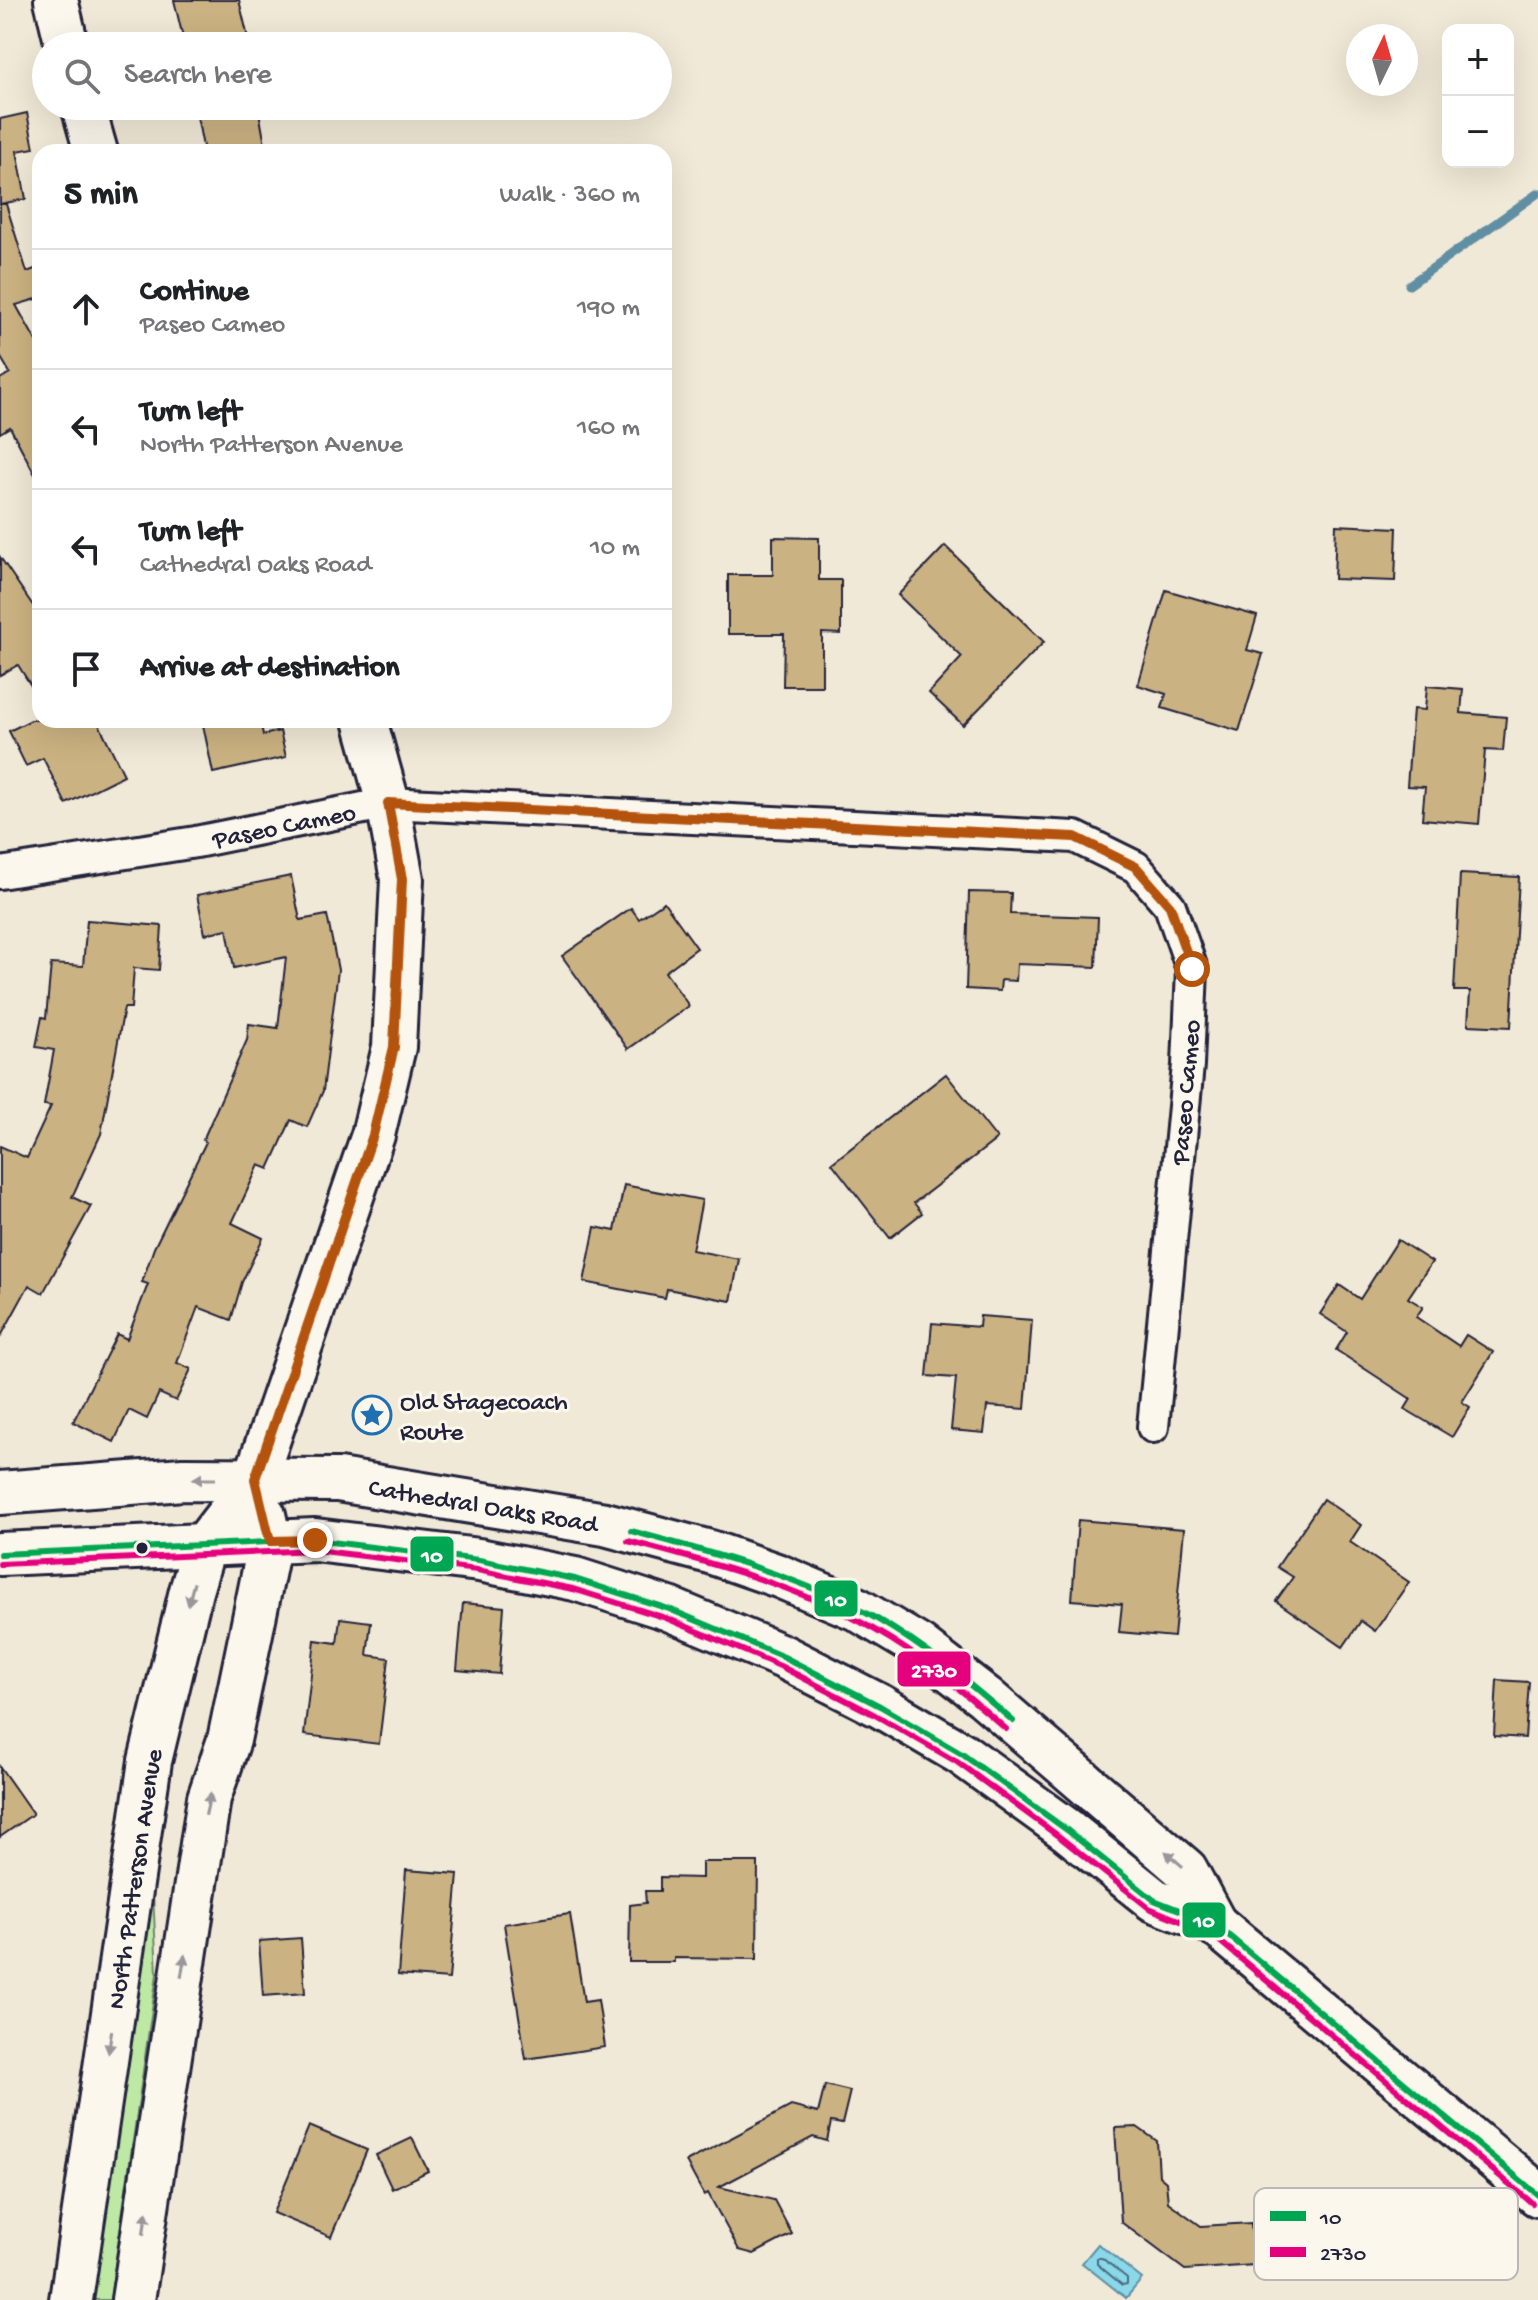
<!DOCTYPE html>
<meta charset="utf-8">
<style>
body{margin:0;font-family:"Gochi Hand",sans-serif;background:#f6f6f6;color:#202124}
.controls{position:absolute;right:24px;top:24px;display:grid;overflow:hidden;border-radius:16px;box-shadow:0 8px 32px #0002}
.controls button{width:72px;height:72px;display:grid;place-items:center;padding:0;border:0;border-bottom:2px solid #e0e0e0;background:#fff;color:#202124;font:40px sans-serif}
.compass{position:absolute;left:1346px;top:24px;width:72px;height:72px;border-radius:50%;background:#fff;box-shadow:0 8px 32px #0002;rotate:5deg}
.stop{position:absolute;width:24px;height:24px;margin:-18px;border:6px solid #b45309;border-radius:50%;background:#fff}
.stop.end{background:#b45309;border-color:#fff;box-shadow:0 2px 8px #0008}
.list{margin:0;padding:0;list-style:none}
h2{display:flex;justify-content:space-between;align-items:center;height:104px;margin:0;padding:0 32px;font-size:34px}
h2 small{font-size:26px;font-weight:400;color:#757577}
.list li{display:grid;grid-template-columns:52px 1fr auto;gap:24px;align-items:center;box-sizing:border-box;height:120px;padding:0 32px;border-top:2px solid #e0e0e0}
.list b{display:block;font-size:30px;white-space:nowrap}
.list p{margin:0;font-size:26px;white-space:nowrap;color:#757577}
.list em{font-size:26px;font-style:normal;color:#757577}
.icon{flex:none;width:44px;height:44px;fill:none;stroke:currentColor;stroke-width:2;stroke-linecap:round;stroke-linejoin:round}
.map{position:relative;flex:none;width:1538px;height:2300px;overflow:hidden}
.search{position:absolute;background:#fff;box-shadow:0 8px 32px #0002;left:32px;top:32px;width:640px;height:88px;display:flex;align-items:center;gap:20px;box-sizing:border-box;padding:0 28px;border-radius:44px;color:#757577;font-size:30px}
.panel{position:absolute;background:#fff;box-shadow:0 8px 32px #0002;left:32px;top:144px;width:640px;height:584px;border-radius:24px}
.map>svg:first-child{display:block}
.green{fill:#bee9a5;stroke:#708670;stroke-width:2}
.water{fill:#8ad8e9;stroke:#608fa3;stroke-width:2}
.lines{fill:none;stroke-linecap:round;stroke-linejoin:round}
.shore{stroke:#4c6b81;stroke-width:2}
.stream{stroke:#608fa3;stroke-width:9}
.building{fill:#cbb282;stroke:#22223b;stroke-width:2}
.street-casing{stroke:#22223b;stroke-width:36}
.secondary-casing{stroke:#22223b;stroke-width:48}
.street{stroke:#fbf7ec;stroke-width:30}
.secondary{stroke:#fbf7ec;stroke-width:42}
.bus-1-casing{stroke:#fbf7ec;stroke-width:12}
.bus-2-casing{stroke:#fbf7ec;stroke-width:12}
.bus-1{stroke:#00a651;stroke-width:6}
.bus-2{stroke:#e5007d;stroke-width:6}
.oneway{fill:#99979c}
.route{stroke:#b45309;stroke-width:10}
.bus-dot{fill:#22223b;stroke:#fbf7ec;stroke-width:3}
.labels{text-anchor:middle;stroke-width:6;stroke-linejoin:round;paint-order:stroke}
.street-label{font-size:26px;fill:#22223b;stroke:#fbf7ec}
.poi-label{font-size:26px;fill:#22223b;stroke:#fbf7ec;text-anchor:start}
.key{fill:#fbf7ec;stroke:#bab7b7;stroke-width:2}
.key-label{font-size:22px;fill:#22223b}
.line-badge{stroke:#fbf7ec;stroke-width:3}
.badge-label{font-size:22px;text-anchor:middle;font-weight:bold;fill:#fff}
</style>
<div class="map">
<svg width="1538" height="2300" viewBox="0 0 1538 2300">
<rect width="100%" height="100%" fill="#f1e9d7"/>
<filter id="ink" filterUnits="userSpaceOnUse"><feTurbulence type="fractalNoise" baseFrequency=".0125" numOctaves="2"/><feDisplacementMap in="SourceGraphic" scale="16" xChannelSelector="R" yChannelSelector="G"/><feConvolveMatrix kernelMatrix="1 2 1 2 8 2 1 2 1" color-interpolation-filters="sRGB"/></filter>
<g filter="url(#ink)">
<!-- green -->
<polygon class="green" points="203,1605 211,1606 174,1752 153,1894 157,1974 110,2300 89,2300 152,1845"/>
<!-- water -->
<polygon class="water" points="1098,2244 1142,2279 1126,2298 1082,2263"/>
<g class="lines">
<!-- shore -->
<polygon class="shore" points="1097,2258 1102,2258 1127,2278 1127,2284 1122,2285 1097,2264"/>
<!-- stream -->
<polyline class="stream" points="1409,285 1538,193"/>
</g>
<!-- building -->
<g class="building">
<polygon points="174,0 239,0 250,46 185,46"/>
<polygon points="195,106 258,106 265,145 228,152 204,152"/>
<polygon points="27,113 34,148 17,151 26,199 0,204 0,119"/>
<polygon points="0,204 6,204 27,272 40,267 40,298 16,305 40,348 40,484 10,427 0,433 0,379 10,373 0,356"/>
<polygon points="1336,525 1397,528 1395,581 1334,579"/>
<polygon points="773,537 819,538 819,580 841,580 841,634 822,633 822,686 783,686 784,634 728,634 728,575 773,575"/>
<polygon points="945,546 1044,642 963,725 929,693 962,657 898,595"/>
<polygon points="0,557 40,616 40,700 18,665 0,675"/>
<polygon points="1166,590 1257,616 1247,650 1263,654 1239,731 1162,708 1166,694 1138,685"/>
<polygon points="1427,686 1463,689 1461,713 1506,717 1503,751 1485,750 1479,824 1422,819 1425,787 1407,786 1413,709 1425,710"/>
<polygon points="31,720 97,720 124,775 66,804 43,758 26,766 9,731"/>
<polygon points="202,720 260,720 263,735 280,731 286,757 213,773"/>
<polygon points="1460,874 1519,877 1511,1027 1468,1025 1470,991 1454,991"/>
<polygon points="291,876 300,920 327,915 338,970 323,1091 307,1127 291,1120 269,1169 259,1165 232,1223 263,1238 242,1282 231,1320 198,1307 177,1363 191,1369 176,1401 159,1393 147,1419 129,1410 114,1442 73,1422 117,1334 127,1339 148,1284 142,1282 154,1248 206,1142 203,1140 247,1040 249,1024 278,1028 286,957 234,968 227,929 205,934 197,895"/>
<polygon points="969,892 1011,893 1010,914 1098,917 1096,967 1017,964 1016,981 1001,980 1000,991 966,989"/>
<polygon points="664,902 697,948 665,972 689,1006 628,1049 562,956 631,908 639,919"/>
<polygon points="87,920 162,926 159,970 134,968 131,1008 124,1008 101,1134 72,1197 91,1206 43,1293 29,1285 0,1338 0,1146 27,1158 51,1106 44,1105 54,1050 36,1047 42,1017 46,1018 51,964 83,966"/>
<polygon points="946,1074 997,1139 914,1203 922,1213 890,1238 832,1163"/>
<polygon points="624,1185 702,1200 692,1250 739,1259 731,1301 667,1289 665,1298 584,1282 595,1227 615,1231"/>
<polygon points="1398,1240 1432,1262 1408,1298 1423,1307 1416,1317 1459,1346 1466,1335 1493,1352 1462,1402 1470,1407 1452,1437 1405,1409 1411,1399 1336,1350 1347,1332 1320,1314 1339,1285 1360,1299"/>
<polygon points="980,1316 1032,1320 1025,1409 987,1406 984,1433 951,1430 956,1378 927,1376 932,1323 979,1327"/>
<polygon points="1323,1499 1361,1525 1350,1542 1409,1582 1375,1631 1361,1621 1343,1647 1276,1601 1293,1577 1277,1567"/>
<polygon points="1078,1520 1184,1529 1174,1637 1119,1632 1122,1604 1072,1600"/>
<polygon points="463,1603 504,1607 499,1674 457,1670"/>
<polygon points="340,1618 371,1622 367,1655 389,1658 379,1744 304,1735 315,1640 337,1643"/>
<polygon points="1497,1680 1529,1682 1525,1738 1494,1736"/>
<polygon points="0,1767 33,1814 0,1837"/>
<polygon points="702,1862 758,1862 757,1959 674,1958 674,1962 629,1962 630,1905 646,1903 645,1891 660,1891 660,1877 702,1878"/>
<polygon points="406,1870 458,1874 449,1979 398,1975"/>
<polygon points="570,1914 584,2002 598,2000 605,2047 526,2059 504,1924"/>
<polygon points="301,1938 305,1993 263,1996 259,1941"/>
<polygon points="825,2085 850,2091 842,2124 831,2122 827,2141 813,2137 719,2187 774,2200 792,2234 754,2254 739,2250 708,2193 704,2195 686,2162 791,2106 818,2113"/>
<polygon points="309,2126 367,2150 331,2237 273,2213"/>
<polygon points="1137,2127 1157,2141 1159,2176 1166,2182 1168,2202 1201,2226 1251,2223 1254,2265 1185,2270 1121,2222 1115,2128"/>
<polygon points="412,2138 428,2171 392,2189 376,2155"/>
</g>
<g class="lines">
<!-- street casing -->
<g class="street-casing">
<g id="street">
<path id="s1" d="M0 873 196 842 388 803 1075 837 1136 867 1170 906 1192 969 1188 1065 1153 1427"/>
</g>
</g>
<!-- secondary casing -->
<g class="secondary-casing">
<g id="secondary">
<polyline points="56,0 67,46"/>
<polyline points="83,106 96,152"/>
<path id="s2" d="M0 1493 183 1479 338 1480 605 1524 710 1552 779 1576 857 1609 919 1646 985 1697 1186 1870 1215 1924"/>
<polyline points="0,1554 315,1540 479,1560 575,1579 669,1609 784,1657 880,1706 962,1754 1067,1830 1154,1900 1215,1924 1538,2195"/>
<path id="s3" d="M71 2300 150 1761 191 1591 205 1544 255 1479 373 1135 394 1047 402 879 388 803 365 720"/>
<polyline points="133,2300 209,1798 229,1740 270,1541 264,1515"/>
</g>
</g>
<!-- street -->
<use href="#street" class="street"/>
<!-- secondary -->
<use href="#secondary" class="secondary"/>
<!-- bus-1 casing -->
<g class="bus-1-casing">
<g id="bus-1">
<path d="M631 1531C714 1553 801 1577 877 1619 926 1647 970 1684 1013 1721"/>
<polyline points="0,1554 315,1540 479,1560 575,1579 669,1609 784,1657 880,1706 962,1754 1067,1830 1154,1900 1215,1924 1538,2195"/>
</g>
</g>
<!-- bus-2 casing -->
<g class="bus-2-casing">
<g id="bus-2">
<path d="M628 1541C712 1563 799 1586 875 1630 923 1657 965 1693 1006 1729"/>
<polyline points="0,1564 315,1550 477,1570 573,1589 666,1618 780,1666 875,1715 957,1762 1061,1838 1149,1908 1210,1933 1532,2203"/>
</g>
</g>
<!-- bus-1 -->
<use href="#bus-1" class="bus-1"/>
<!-- bus-2 -->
<use href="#bus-2" class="bus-2"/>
</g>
<!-- one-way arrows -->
<defs><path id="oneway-solid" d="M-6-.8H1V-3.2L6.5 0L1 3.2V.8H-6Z" transform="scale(2)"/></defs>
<g class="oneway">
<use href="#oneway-solid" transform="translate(204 1479) rotate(-180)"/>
<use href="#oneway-solid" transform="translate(191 1594) rotate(105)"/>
<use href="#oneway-solid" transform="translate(208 1804) rotate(-78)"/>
<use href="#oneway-solid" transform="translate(1174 1859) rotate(-139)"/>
<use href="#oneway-solid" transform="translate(183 1966) rotate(-81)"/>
<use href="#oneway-solid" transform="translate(110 2042) rotate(98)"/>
<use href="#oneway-solid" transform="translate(145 2223) rotate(-82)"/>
</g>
</g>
<g class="lines" filter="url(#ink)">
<!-- route -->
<polyline class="route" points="315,1540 270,1541 255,1479 373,1135 394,1047 402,879 388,803 1075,837 1136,867 1170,906 1192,969"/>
</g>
<!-- icons -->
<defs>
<g id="sight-ring" transform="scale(2)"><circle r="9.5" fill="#fbf7ec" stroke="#1f6fb2" stroke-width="1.5"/><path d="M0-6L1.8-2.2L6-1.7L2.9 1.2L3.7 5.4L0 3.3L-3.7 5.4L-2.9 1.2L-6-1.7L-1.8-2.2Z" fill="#1f6fb2"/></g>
</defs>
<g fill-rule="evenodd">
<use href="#sight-ring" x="372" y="1415"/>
</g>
<!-- markers -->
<circle class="bus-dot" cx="142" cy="1548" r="7"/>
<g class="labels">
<!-- street labels -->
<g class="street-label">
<text dy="9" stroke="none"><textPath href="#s1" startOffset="288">Paseo Cameo</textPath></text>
<text transform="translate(1184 1092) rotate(-85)" y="9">Paseo Cameo</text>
<text dy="9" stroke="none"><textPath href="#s2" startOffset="486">Cathedral Oaks Road</textPath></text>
<text dy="9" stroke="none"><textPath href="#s3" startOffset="426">North Patterson Avenue</textPath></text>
</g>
<!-- poi labels -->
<g class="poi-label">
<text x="400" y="1409">Old Stagecoach<tspan x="400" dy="30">Route</tspan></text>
</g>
</g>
<!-- legend -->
<rect x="1254" y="2188" width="264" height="92" rx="12" class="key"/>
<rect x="1270" y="2211" width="36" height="10" fill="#00a651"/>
<rect x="1270" y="2247" width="36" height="10" fill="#e5007d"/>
<g class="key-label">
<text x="1320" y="2224">10</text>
<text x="1320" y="2260">2730</text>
</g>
<g class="line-badge">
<rect x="409" y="1535" width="46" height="38" rx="8" fill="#00a651"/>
<rect x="813" y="1579" width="46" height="39" rx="8" fill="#00a651"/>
<rect x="896" y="1650" width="76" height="38" rx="8" fill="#e5007d"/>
<rect x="1181" y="1901" width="46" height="38" rx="8" fill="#00a651"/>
</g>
<g class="badge-label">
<text x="432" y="1562">10</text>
<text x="836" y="1606">10</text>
<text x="934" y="1677">2730</text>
<text x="1204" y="1927">10</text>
</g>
</svg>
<div class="controls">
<button>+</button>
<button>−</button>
</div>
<svg class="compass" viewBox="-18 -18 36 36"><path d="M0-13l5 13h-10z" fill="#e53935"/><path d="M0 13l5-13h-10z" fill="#757577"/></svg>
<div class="stop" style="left:1192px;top:969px"></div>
<div class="stop end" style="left:315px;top:1540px"></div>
<div class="search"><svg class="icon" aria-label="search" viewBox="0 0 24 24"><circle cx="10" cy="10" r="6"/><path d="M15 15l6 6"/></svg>Search here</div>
<section class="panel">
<h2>5 min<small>Walk · 360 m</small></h2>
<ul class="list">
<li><svg class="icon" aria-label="ahead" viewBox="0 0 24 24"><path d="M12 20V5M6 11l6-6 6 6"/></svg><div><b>Continue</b><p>Paseo Cameo</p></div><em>190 m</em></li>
<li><svg class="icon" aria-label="left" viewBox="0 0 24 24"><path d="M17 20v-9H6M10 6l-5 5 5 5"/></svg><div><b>Turn left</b><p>North Patterson Avenue</p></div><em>160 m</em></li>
<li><svg class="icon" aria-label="left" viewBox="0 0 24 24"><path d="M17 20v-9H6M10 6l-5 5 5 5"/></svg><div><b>Turn left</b><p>Cathedral Oaks Road</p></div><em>10 m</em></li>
<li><svg class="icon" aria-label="arrive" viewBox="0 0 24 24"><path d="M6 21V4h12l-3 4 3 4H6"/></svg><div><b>Arrive at destination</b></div></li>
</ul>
</section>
</div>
